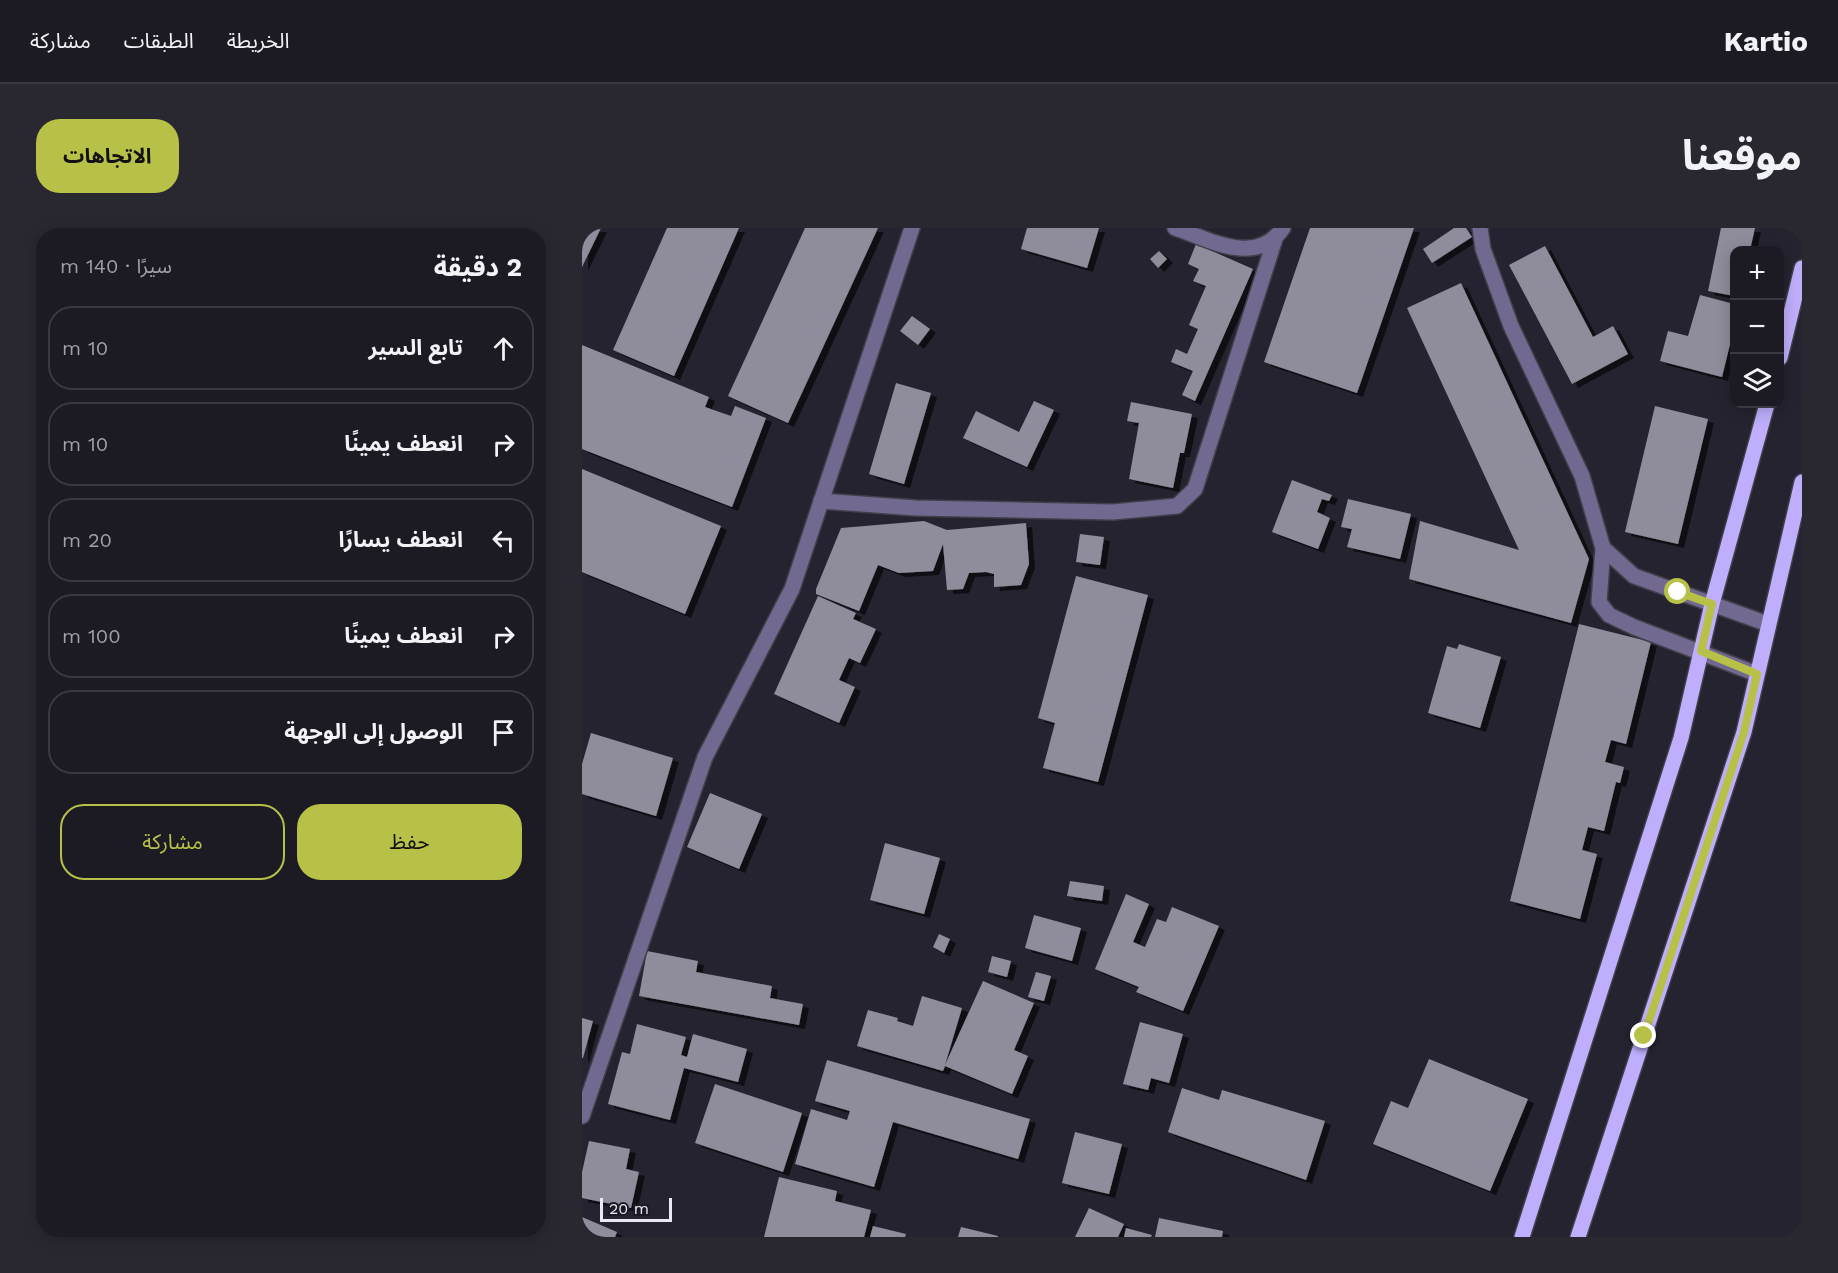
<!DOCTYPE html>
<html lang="ar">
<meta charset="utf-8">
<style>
body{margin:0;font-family:"Work Sans","Noto Sans Arabic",sans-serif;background:#292730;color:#f1f3f6;direction:rtl}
.controls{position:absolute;right:18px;top:18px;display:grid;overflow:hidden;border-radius:12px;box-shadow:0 3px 15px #0003}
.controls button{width:54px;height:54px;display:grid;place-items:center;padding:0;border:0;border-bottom:2px solid #3a3841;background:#1c1a23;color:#f1f3f6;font:30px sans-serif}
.scale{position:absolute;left:18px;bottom:15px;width:72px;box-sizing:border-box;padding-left:6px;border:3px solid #eae8f1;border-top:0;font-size:16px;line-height:21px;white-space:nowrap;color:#eae8f1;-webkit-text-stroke:4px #1c1925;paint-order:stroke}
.stop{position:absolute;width:18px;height:18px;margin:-14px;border:4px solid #b8c147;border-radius:50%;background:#fff}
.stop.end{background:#b8c147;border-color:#fff;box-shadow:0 2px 6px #0008}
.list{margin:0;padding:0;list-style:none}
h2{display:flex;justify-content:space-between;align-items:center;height:78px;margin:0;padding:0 24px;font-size:26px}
h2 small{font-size:20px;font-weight:400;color:#a0a1a6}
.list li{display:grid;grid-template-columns:39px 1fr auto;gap:18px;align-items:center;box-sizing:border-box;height:84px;margin:0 12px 12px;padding:0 12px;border:2px solid #3a3841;border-radius:24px}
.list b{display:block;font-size:22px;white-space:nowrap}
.list em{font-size:20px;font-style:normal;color:#a0a1a6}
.actions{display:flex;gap:12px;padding:18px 24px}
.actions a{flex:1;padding:14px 0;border:2px solid #b8c147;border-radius:24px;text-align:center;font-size:21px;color:#b8c147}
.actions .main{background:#b8c147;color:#111}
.icon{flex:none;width:33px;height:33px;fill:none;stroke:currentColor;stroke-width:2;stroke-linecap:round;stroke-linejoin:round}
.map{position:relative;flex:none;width:1220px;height:1009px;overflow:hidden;direction:ltr;border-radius:24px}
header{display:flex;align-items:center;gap:36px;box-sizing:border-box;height:84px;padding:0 30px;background:#1c1a23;border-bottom:2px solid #3a3841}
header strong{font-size:28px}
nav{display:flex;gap:33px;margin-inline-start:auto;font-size:21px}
.intro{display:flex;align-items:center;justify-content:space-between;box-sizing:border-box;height:144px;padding:0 36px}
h1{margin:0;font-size:42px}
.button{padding:15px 27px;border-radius:24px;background:#b8c147;color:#111;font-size:21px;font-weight:700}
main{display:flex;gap:36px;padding:0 36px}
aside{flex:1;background:#1c1a23;border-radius:24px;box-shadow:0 3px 15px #0003}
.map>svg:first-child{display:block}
.building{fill:#8f8d9c;filter:url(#shadow)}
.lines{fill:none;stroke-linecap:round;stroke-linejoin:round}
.minor-casing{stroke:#413f4a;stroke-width:18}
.major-casing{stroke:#413f4a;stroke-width:18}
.minor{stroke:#71698f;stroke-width:15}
.major{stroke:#beaefb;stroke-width:15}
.route{stroke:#b8c147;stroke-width:8}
</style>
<header>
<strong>Kartio</strong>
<nav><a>الخريطة</a><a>الطبقات</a><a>مشاركة</a></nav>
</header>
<div class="intro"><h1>موقعنا</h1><a class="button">الاتجاهات</a></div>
<main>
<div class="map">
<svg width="1220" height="1009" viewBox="0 0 1220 1009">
<defs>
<filter id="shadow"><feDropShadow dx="6" dy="4" stdDeviation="0" flood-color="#0009"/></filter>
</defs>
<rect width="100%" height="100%" fill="#25232f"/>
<!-- building -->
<g class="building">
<polygon points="0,0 19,0 0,39"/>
<polygon points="85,0 157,0 92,148 31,122"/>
<polygon points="223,0 296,0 206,195 146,168"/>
<polygon points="445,0 517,0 505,40 439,21"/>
<polygon points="728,0 832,0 775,165 682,134"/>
<polygon points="872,0 884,0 890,9 850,35 841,21"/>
<polygon points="1139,0 1173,0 1168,22 1152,22 1152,68 1126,63"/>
<polygon points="614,16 671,41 613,173 600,167 611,143 589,134 594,121 605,126 616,101 607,97 624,58 611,53 617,41 606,36"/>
<polygon points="963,18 1011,109 1031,98 1046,126 990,156 927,37"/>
<polygon points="577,23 585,31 576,40 568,31"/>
<polygon points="879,55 1007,331 989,395 827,351 838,293 937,322 825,80"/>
<polygon points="1118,67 1152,76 1152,100 1140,149 1078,133 1086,103 1106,108"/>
<polygon points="330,88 348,101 336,117 318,103"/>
<polygon points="0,117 127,169 123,179 149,188 153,178 184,190 150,279 0,221"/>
<polygon points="314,155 349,165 322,256 287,246"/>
<polygon points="452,173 472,182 445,239 381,210 394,183 437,204"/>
<polygon points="549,174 610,186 602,225 598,225 591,260 547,251 557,195 545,193"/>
<polygon points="1073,178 1126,191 1096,316 1043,304"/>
<polygon points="0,241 139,298 103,386 0,344"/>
<polygon points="710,252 750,267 747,273 740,271 735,284 748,290 736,321 690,304"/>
<polygon points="766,271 829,286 818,331 765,319 770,301 759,299"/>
<polygon points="342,293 365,302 444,295 447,336 439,357 412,359 412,346 404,344 387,345 381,361 365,362 361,316 351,343 317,345 296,337 277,383 234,366 234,361 259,300"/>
<polygon points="498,306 522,309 518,337 494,334"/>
<polygon points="494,348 566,367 516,554 461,540 473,495 456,490"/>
<polygon points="236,368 274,385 271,391 294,401 278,435 267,430 257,452 273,459 257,495 192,466"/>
<polygon points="997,396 1069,414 1044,516 1029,512 1023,534 1042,539 1038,555 1034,554 1022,603 1006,599 1000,622 1015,626 998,691 928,673"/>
<polygon points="877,416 919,429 898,500 846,485 865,418 875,421"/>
<polygon points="9,505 91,530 74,588 0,566 0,536"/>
<polygon points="128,565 180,586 157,641 105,619"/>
<polygon points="303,615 358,630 342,686 288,672"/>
<polygon points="488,653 522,658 520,673 485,668"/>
<polygon points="544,666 567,676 551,714 563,719 575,691 584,694 590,679 637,698 601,783 554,764 557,759 513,741"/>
<polygon points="452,687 499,700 490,733 443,720"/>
<polygon points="357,706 368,711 362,725 351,719"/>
<polygon points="65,723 116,733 114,744 190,758 188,770 221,776 217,797 57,768"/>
<polygon points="410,728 429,733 425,749 406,744"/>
<polygon points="454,744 469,748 462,773 446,769"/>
<polygon points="401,753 452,775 432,822 446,828 430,866 363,838 361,843 275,818 286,782 316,790 315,793 331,798 340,768 380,780 363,837"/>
<polygon points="0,790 11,793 1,830 0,830"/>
<polygon points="558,794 601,806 587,855 569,850 566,862 541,856"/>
<polygon points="55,796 104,809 99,827 105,829 111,806 165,821 156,854 102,840 88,892 26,876 40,824 48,826"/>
<polygon points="847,831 946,871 908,963 791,916 809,873 826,880"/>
<polygon points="245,832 448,891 436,931 311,894 292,959 213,936 229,881 265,892 268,883 233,873"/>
<polygon points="133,856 220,885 201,944 113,915"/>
<polygon points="600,860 637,872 640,862 743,893 724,952 586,904"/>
<polygon points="493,904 540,916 527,966 480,955"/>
<polygon points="7,913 48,921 44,941 57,944 49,980 0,970 0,944"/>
<polygon points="197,949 255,963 253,973 289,982 282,1009 182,1009"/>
<polygon points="507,980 542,996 536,1009 493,1009"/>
<polygon points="0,989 35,1004 33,1009 0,1009"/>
<polygon points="577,990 641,1003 640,1009 573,1009"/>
<polygon points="291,998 324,1006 323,1009 288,1009"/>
<polygon points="379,999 416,1008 416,1009 376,1009"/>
<polygon points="544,1000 570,1007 569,1009 542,1009"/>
</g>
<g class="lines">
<!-- minor casing -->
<g class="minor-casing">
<g id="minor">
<path d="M593 0C629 12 674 39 701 0"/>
<polyline points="898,0 901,21 929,98 1000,248 1021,320 1017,374 1027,387 1052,399 1175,446"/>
<polyline points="239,273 334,280 531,284 595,278 613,261 693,11"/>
<polyline points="1021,320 1052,348 1186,396"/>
<polyline points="0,888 123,529 210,361 330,0"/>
</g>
</g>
<!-- major casing -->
<g class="major-casing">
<g id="major">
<polyline points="1198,130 1220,40"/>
<polyline points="940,1009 1099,510 1130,376 1185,176"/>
<polyline points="996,1009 1162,504 1220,254"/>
</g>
</g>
<!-- minor -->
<use href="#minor" class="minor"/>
<!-- major -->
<use href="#major" class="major"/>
</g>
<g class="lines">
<!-- route -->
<polyline class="route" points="1062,808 1162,504 1175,446 1119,423 1130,376 1096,364"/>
</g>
</svg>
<div class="controls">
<button>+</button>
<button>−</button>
<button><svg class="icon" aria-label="layers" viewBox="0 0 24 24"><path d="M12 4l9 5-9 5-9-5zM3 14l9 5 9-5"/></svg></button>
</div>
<div class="scale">20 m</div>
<div class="stop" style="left:1096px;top:364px"></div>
<div class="stop end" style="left:1062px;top:808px"></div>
</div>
<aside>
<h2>2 دقيقة<small>سيرًا · 140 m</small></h2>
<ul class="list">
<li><svg class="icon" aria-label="ahead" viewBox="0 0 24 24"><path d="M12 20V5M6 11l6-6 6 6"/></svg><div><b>تابع السير</b></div><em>10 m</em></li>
<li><svg class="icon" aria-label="right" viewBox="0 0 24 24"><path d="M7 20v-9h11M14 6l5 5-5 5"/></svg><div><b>انعطف يمينًا</b></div><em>10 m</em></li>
<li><svg class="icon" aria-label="left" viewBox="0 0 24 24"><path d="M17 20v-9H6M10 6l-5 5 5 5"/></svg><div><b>انعطف يسارًا</b></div><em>20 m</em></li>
<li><svg class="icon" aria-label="right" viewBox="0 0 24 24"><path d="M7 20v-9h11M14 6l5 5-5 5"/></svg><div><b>انعطف يمينًا</b></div><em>100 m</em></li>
<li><svg class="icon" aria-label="arrive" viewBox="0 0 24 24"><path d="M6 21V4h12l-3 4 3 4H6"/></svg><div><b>الوصول إلى الوجهة</b></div></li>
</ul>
<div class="actions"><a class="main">حفظ</a><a>مشاركة</a></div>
</aside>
</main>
